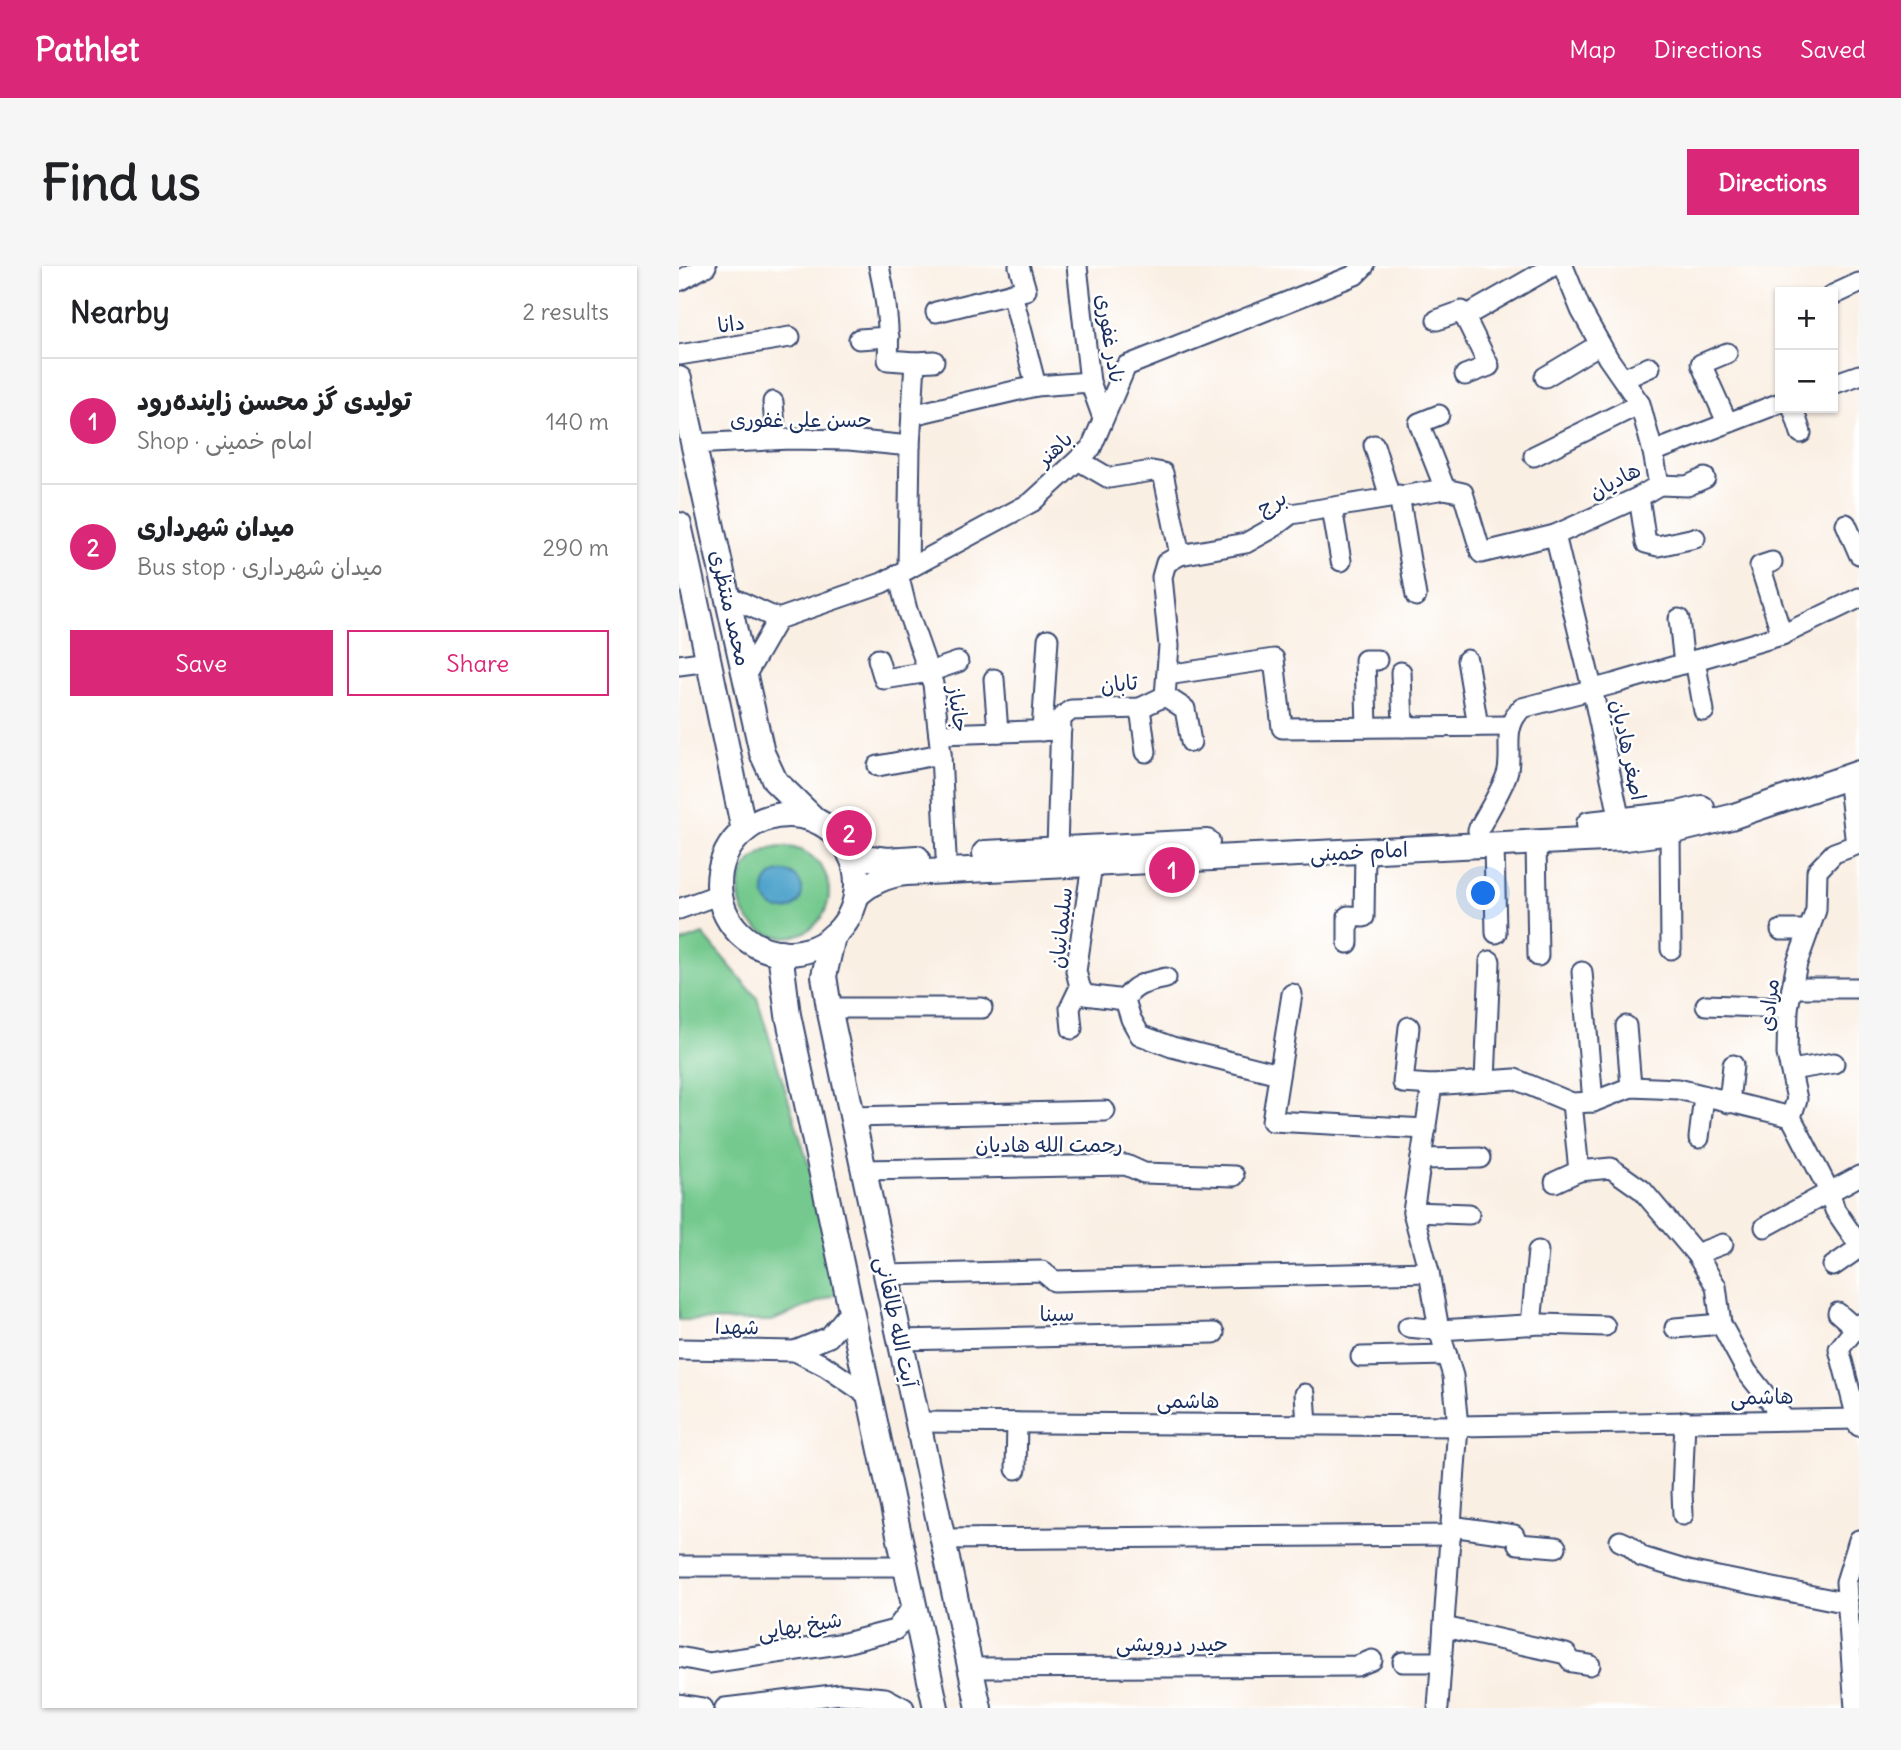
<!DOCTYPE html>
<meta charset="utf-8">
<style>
body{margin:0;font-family:Delius,"Playpen Sans Arabic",sans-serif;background:#f6f6f6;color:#202124}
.controls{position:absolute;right:21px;top:21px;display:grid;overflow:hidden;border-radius:0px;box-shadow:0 2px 5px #0004}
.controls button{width:63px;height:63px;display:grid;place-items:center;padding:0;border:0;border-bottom:2px solid #e0e0e0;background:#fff;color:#202124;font:35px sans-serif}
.you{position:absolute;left:805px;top:628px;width:24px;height:24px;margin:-18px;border:5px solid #fff;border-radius:50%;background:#1a73e8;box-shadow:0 0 0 10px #1a73e833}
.badge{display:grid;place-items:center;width:46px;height:46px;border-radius:50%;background:#db2777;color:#fff;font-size:23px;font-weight:700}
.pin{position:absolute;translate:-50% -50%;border:4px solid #fff;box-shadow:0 2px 7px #0006}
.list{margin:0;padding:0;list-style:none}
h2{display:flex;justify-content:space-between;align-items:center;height:91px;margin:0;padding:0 28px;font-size:30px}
h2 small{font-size:23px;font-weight:400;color:#757577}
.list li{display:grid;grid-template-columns:46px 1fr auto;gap:21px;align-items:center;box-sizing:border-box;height:126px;padding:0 28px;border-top:2px solid #e0e0e0}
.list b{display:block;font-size:26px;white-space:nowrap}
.list p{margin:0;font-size:23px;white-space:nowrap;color:#757577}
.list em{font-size:23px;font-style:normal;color:#757577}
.actions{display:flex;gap:14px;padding:21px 28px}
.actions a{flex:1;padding:16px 0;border:2px solid #db2777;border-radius:0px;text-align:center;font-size:24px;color:#db2777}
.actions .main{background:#db2777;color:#fff}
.map{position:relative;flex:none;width:1180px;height:1442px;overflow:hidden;border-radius:0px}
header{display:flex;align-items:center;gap:42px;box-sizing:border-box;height:98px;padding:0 35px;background:#db2777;color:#fff}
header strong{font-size:33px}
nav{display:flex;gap:38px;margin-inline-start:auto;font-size:24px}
.intro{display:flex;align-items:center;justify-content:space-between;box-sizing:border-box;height:168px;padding:0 42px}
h1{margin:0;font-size:49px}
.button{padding:18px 32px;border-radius:0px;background:#db2777;color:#fff;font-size:24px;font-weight:700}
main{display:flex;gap:42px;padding:0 42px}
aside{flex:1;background:#fff;border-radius:0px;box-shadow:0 2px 5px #0004}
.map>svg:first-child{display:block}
.green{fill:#74c98e;stroke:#487c76;stroke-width:2}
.water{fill:#51a4cc;stroke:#366a95;stroke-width:2}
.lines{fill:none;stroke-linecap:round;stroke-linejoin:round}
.minor-casing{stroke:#3c4c72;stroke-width:23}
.major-casing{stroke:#3c4c72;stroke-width:28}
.minor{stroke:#fff;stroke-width:19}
.major{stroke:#fff;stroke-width:24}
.labels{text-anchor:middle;stroke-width:5;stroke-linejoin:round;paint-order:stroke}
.street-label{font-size:21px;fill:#1b2f5e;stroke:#fff}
</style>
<header>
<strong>Pathlet</strong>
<nav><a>Map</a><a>Directions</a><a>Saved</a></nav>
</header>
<div class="intro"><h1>Find us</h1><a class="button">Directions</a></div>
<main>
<aside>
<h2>Nearby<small>2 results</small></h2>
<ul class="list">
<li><span class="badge">1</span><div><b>تولیدی گز محسن زاینده‌رود</b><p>Shop · امام خمینی</p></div><em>140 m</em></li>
<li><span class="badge">2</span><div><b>میدان شهرداری</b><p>Bus stop · میدان شهرداری</p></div><em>290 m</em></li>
</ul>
<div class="actions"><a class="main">Save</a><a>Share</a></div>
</aside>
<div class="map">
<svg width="1180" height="1442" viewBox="0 0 1180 1442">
<rect width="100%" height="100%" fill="#fff"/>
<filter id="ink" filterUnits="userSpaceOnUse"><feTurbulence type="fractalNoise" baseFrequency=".0143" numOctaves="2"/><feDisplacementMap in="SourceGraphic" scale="14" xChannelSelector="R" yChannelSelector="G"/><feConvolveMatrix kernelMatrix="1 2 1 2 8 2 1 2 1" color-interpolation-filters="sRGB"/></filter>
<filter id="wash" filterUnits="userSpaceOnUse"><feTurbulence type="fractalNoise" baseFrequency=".00686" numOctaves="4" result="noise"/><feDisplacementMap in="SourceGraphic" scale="28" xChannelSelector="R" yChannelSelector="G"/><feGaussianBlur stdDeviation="1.57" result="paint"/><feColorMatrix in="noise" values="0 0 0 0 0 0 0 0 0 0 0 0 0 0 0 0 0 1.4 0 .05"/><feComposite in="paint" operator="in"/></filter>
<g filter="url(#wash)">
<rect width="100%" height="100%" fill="#faefe3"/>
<!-- green -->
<g class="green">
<circle cx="105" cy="626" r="45"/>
<polygon points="24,668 78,732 168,1024 93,1055 0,1054 0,677"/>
</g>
<!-- water -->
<circle class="water" cx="104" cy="625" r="19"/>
</g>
<g filter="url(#ink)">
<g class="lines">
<!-- minor casing -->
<g class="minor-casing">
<g id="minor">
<path d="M200 0C207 31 211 62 209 94L236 96 255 95"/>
<polyline points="398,0 411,116 424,152"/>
<polyline points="884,0 902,44 929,92 961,138 974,186 980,219 960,231 876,269 913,422 941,555"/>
<polyline points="0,15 27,0"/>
<polyline points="333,27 357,120"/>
<polyline points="1154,29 1180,17"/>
<polyline points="257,46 347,24 340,0"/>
<polyline points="785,51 874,0"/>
<polyline points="758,54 783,45 810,100 786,109"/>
<polyline points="180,73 210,71"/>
<polyline points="0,89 111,71"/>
<polyline points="866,111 921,78"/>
<polyline points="944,113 971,101"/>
<polyline points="1154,118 1180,109"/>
<polyline points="94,136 97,173"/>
<polyline points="1114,142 1122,167"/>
<polyline points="233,149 357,120 411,116"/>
<polyline points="760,149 740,157 766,223"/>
<polyline points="1048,156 1022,98 1048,87"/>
<polyline points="13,178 111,173 170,174 231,180"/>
<polyline points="695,179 711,231"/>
<polyline points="974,186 1101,137"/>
<polyline points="855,190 961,138"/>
<polyline points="399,194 430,212 473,205 484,207 501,289 567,277 592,263 612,248 766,223 784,227 802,287 876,269"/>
<polyline points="980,219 1008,220 1026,212"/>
<polyline points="720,229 737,330"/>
<polyline points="960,231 967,277 979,280 1016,272"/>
<polyline points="653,242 662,295"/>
<polyline points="1167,258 1180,288"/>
<polyline points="1093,296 1081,300 1103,369"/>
<polyline points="229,303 231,180 236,96"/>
<polyline points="219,308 228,344 254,418 262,488 267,590"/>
<polyline points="49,330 99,353 66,410"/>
<polyline points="99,353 203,317 353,236 412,182 447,100 676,9 685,0"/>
<polyline points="1000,353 1005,398"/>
<polyline points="199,393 205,413 250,406 279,396"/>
<polyline points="788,394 799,460"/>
<polyline points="1016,394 1025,445"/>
<polyline points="0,399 30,395"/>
<polyline points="722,406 724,461"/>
<polyline points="488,409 595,393 603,462 832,460"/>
<polyline points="315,413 319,466"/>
<polyline points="486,430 506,443 512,476"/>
<polyline points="461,442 467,486"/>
<polyline points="688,461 686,394 698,394"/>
<polyline points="363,465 369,373"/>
<polyline points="260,468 382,464"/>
<polyline points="199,500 262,488"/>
<polyline points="1169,511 1177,579 1155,587 1138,605 1137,644 1118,697 1109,742 1108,788 1118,833 1112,851 1150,925 1156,944 1180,979"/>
<path d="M799 564C807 549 826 519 829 504 833 479 823 462 843 442L934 418 1103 369 1180 332"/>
<polyline points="991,566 992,683"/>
<polyline points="857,577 859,690"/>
<polyline points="815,579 817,667"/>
<polyline points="378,583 382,452 392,444 461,442 486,430 490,380 483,311 487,297 501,289"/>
<polyline points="413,599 397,705 401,721 406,729 446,734"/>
<polyline points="0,643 41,628"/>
<polyline points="1102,664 1129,664"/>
<polyline points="669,677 669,650 685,651 686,585"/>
<polyline points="903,706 914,836"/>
<path d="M487 712C470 716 455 717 446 734L452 753 461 769 493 781 600 808"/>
<polyline points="1113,722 1180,722"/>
<polyline points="613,728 593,855 747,863"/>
<polyline points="1027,739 1109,742"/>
<polyline points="150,742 303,742"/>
<polyline points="947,760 952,821"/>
<polyline points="730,761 724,817 753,819"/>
<polyline points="393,763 391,742 401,721"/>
<polyline points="1112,804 1155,797"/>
<polyline points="806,815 811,695"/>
<polyline points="893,837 900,905 932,902 963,924 1017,988 1037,1020 1042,1058 1068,1106 1106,1154"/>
<polyline points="1050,837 1054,799"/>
<polyline points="173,851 426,845"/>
<polyline points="1020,872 1025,830"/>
<polyline points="742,893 801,892"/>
<polyline points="185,904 447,899 465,907 555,910"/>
<polyline points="876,916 900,905"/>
<polyline points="734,946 790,948"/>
<polyline points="1086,961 1180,910"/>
<polyline points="1017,988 1044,978"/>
<polyline points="1154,1000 1180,982"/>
<polyline points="207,1009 363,1005 375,1015 750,1006"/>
<polyline points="172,1044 150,1071 116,1085 146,1100 190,1130"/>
<polyline points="1159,1047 1176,1062"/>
<polyline points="1180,1058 1160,1083 1180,1160"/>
<polyline points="852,1059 859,985"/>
<polyline points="729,1061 760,1064 863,1058 926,1060"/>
<polyline points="996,1062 1042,1058"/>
<polyline points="221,1074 535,1067"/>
<polyline points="0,1083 116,1085"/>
<polyline points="682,1091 768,1089"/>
<polyline points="626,1128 628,1159"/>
<polyline points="239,1156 779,1160 1178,1153"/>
<polyline points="337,1203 338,1157"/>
<polyline points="1004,1249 1003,1226 1006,1155"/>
<polyline points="772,1260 835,1269 839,1278 877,1281"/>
<polyline points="264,1273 772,1269"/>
<polyline points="941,1275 950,1279 963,1291 1009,1305 1169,1337"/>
<polyline points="0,1300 227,1300"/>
<polyline points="765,1361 887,1388 893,1396 911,1399"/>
<polyline points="0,1391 30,1397 166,1377 216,1364 236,1338"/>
<polyline points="724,1396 763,1396"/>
<polyline points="291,1402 678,1400 693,1394"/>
<polyline points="0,1438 24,1442"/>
<polyline points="46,1442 161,1428 206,1432 225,1442"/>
<polyline points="759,1442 779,1160 774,1110 760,1064 750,1006 734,946 753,819 836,813 893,837 914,836 952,821 999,823 1112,851"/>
<polyline points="1176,1442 1167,1316 1180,1274"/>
</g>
</g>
<!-- major casing -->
<g class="major-casing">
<g id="major">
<polyline points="0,113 83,487 96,515 136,554"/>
<path d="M0 259C23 361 44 463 65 565"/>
<circle cx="109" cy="618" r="69"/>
<polyline points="910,558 999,548 1023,542"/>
<polyline points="306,587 528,576"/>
<polyline points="172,590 209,594 238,592"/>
<path d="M177 630C191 616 207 609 227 607L947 572 991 566 1052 551 1180 507"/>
<polyline points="154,670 145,710 150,742 300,1442"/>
<polyline points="101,686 109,749 257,1442"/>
</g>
</g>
<!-- minor -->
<use href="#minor" class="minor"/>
<!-- major -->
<use href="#major" class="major"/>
</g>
</g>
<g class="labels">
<!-- street labels -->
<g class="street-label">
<text transform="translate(52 58) rotate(-9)" y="7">دانا</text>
<text transform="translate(431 73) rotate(81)" y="7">نادر غفوری</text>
<text x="122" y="161">حسن علی غفوری</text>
<text transform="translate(376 183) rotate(-43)" y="7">باهنر</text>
<text transform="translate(936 215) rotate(-28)" y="7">هادیان</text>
<text transform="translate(593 237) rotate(-28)" y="7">برج</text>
<text transform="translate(51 342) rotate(77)" y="7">محمد منتظری</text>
<text transform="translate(440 418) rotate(-6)" y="7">تابان</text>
<text transform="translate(279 443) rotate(82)" y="7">جانباز</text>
<text transform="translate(949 484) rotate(78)" y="7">اصغر هادیان</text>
<text transform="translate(680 586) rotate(-3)" y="7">امام خمینی</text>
<text transform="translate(382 662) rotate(-84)" y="7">سلیمانیان</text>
<text transform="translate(1090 739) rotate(-84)" y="7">مرادی</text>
<text x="370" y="886">رحمت الله هادیان</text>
<text transform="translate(378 1048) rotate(-1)" y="7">سینا</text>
<text transform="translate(217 1056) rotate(78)" y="7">آیت الله طالقانی</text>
<text transform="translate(58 1061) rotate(1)" y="7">شهدا</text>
<text transform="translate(1083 1131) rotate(-1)" y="7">هاشمی</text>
<text x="509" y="1142">هاشمی</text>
<text transform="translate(121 1360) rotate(-9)" y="7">شیخ بهایی</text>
<text x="493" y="1385">حیدر درویشی</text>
</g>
</g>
</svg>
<div class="controls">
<button>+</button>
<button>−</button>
</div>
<div class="you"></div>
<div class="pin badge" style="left:493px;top:604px">1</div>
<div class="pin badge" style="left:170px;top:567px">2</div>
</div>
</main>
